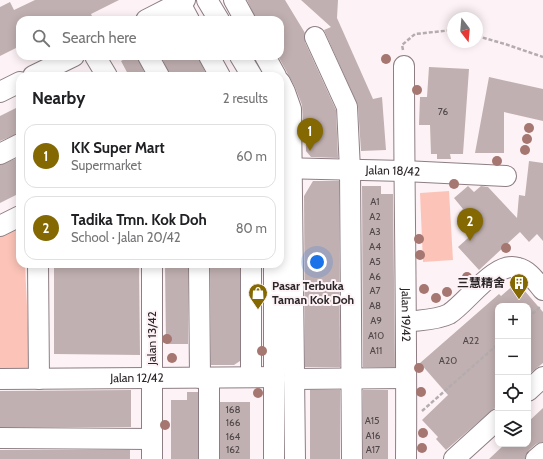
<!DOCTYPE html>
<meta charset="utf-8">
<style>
body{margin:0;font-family:Cabin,"Noto Sans SC",sans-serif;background:#f2f2f2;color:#202124}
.controls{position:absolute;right:12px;bottom:12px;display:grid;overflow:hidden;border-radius:8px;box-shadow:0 2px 10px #0003}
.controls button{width:36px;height:36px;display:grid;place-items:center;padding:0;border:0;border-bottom:1px solid #e0e0e0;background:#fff;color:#202124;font:20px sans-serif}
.compass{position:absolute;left:447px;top:12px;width:36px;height:36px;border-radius:50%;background:#fff;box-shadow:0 2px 10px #0003;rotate:164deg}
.you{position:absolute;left:317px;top:262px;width:14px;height:14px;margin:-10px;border:3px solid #fff;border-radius:50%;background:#1a73e8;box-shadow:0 0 0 6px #1a73e833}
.badge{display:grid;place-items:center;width:26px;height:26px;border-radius:50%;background:#846801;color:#fff;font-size:13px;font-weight:700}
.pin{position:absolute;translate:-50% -33px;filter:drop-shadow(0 1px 2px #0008)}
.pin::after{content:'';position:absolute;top:21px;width:14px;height:12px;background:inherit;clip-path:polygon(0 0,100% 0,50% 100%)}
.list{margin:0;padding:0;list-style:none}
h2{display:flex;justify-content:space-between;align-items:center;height:52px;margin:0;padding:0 16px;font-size:17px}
h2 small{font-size:13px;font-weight:400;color:#757577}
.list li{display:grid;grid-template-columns:26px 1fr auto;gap:12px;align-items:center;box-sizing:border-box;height:64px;margin:0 8px 8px;padding:0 8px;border:1px solid #e0e0e0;border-radius:12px}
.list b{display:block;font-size:15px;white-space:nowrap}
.list p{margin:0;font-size:13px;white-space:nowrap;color:#757577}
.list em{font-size:13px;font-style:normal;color:#757577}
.icon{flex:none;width:22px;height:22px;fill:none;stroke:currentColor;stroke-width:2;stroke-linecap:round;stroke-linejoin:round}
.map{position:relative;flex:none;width:543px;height:459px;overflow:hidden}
.search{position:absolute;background:#fff;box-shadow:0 2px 10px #0003;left:16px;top:16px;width:268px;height:44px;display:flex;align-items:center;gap:10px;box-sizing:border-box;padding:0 14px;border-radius:12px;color:#757577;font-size:15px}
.panel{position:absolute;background:#fff;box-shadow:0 2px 10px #0003;left:16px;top:72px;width:268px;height:196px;border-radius:12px}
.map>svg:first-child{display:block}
.green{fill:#fcc4b8}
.building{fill:#c1b0b1}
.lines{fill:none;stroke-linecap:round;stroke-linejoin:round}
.minor-casing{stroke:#8d7e83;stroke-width:22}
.path{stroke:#b4acae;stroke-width:2.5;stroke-dasharray:4 2;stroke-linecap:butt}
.minor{stroke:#fff;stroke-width:20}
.tree{fill:#a57770}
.labels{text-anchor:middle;stroke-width:4;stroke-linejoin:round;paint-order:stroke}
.number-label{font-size:10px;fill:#50484a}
.street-label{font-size:12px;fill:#2b2527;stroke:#fdf3f6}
.poi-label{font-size:12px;font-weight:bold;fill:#2b2527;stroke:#fdf3f6;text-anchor:end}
</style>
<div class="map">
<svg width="543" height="459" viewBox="0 0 543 459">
<rect width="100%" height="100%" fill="#fdf3f6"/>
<!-- green -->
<g class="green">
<polygon points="449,191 453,260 423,262 420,193"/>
<polygon points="20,225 20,264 25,264 30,370 0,371 0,235"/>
</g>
<!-- building -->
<g class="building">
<polygon points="35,0 119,0 91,14 94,20 20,20 20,46 0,56 0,7 10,2 14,10"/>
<polygon points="247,0 285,0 305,33 305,42 336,110 338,158 311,157 306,151 306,131 303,123 302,105 295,87 278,56 280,56 280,20 256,20"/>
<polygon points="301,0 338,0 337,18 373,99 382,97 386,150 361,151 358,106 324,30 331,27"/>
<polygon points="130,56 137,56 146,76 129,76 121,61"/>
<polygon points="161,56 198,56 207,76 170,76"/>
<polygon points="429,67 469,69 463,154 450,154 451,159 437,159 437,154 431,154 430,125 419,125 420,97 427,97"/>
<polygon points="489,77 543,89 543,121 504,112 504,153 475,153"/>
<polygon points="20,106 20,133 0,141 0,116"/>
<polygon points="20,157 20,193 0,203 0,165"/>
<polygon points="529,161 543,163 543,241 537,234 529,242 520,232 479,270 458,247 476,231 459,213 463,209 454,198 468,186 474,192 481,186 488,187 517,218 519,195 525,196"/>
<polygon points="313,181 339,181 340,367 305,367 304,196"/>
<polygon points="362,186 381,186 381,194 393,194 395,367 363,367"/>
<polygon points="54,264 139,264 140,355 54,354"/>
<polygon points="165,264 188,264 188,344 166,344"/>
<polygon points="210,264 240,264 240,361 234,365 211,365"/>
<polygon points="517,282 543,312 543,363 528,375 528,306 498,306 498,405 446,450 436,439 438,437 422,420 448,395 420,363 499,294 501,296"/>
<polygon points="131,390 131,427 0,427 0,391"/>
<rect x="310" y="390" width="30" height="69"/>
<rect x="363" y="390" width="25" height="69"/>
<polygon points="187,392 198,392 198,459 171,459 171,400 187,400"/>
<rect x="220" y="402" width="30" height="57"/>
<polygon points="543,408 543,442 536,444 529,450 525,459 489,459 505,444 528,444 528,422"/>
<rect x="0" y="450" width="130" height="9"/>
</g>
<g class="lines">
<!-- minor casing -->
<g class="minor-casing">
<g id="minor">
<polyline points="207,0 219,20"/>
<polyline points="234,0 245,20"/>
<polyline points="180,3 189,20"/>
<polyline points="146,20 185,0"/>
<polyline points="315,37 347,107 350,170 352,459"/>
<polyline points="95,56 107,76"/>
<polyline points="148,56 159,76"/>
<polyline points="209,56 220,76"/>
<polyline points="240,56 252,76"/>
<polyline points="265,56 276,76"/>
<path id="s1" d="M404 66C404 197 407 328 406 459"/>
<polyline points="33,76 74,56"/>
<polyline points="280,82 285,92 291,109 295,459"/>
<polyline points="0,92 20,82"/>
<polyline points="0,154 20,144"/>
<path id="s2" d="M280 168 404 171 506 176"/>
<polyline points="0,226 20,216"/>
<polyline points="38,264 39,379"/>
<polyline points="152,264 152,459"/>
<polyline points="199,264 200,378"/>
<polyline points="274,264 274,459"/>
<path d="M407 322C420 320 437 320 449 314 467 303 495 260 518 268 530 271 536 282 543 290"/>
<polyline points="251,377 251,264"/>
<polyline points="209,378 209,459"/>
<path id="s3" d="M0 379 274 377"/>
<polyline points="294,379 406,378"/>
<polyline points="528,391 543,377"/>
<polyline points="0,438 152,439"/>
<polyline points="454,459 498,419"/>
<polyline points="536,459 543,453"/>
</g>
</g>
<!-- path -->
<g class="path">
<polyline points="477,36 505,44 543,57"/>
<polyline points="403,50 402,45 415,34 453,30"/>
<polyline points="528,318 541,306"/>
<polyline points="422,411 498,344"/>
</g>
<!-- minor -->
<use href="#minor" class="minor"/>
</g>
<!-- trees -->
<g class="tree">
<circle cx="386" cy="59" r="5"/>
<circle cx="417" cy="90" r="5"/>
<circle cx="529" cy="128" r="5"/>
<circle cx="527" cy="139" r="5"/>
<circle cx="525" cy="150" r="5"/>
<circle cx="497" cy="161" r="5"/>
<circle cx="454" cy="184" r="5"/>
<circle cx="419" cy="239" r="5"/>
<circle cx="506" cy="248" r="5"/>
<circle cx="420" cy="255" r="5"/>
<circle cx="467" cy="277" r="5"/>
<circle cx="424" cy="289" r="5"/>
<circle cx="447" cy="292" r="5"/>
<circle cx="436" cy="298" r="5"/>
<circle cx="167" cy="339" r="5"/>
<circle cx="262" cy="351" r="5"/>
<circle cx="172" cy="358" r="5"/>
<circle cx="419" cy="368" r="5"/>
<circle cx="421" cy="392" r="5"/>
<circle cx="258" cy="393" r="5"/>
<circle cx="165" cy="425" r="5"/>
<circle cx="423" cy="433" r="5"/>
<circle cx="422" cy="448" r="5"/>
</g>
<!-- icons -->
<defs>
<g id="building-pin" transform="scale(1)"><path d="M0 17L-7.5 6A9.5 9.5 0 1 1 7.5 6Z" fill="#846801" stroke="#fdf3f6"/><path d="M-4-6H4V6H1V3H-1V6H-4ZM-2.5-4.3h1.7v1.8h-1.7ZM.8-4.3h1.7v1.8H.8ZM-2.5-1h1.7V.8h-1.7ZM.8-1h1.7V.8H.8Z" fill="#fff"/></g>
<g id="shop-pin" transform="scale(1)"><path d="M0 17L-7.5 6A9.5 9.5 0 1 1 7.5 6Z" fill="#846801" stroke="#fdf3f6"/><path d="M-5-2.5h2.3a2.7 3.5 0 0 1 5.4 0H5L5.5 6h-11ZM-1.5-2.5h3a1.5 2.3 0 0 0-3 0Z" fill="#fff"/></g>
</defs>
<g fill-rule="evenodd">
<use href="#building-pin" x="519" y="283"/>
<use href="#shop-pin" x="258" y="293"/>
</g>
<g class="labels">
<!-- number labels -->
<g class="number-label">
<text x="443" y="115">76</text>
<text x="375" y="205">A1</text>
<text x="375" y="220">A2</text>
<text x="375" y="235">A3</text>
<text x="375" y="250">A4</text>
<text x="375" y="265">A5</text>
<text x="375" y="280">A6</text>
<text x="375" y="294">A7</text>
<text x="375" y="309">A8</text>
<text x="376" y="324">A9</text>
<text x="376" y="339">A10</text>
<text x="471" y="344">A22</text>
<text x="376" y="354">A11</text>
<text x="448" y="364">A20</text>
<text x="233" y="413">168</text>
<text x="372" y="424">A15</text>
<text x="233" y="426">166</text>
<text x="373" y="439">A16</text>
<text x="233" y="440">164</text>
<text x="233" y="453">162</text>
<text x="373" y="453">A17</text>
</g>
<!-- street labels -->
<g class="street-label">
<text dy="4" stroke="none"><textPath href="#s2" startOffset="113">Jalan 18/42</textPath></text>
<text dy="4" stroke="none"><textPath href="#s1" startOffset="249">Jalan 19/42</textPath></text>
<text transform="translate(152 338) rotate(-90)" y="4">Jalan 13/42</text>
<text dy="4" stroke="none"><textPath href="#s3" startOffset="137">Jalan 12/42</textPath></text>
</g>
<!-- poi labels -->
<g class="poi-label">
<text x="505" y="287">三慧精舍</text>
<text x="272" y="290" text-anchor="start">Pasar Terbuka<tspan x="272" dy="14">Taman Kok Doh</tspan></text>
</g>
</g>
</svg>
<div class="controls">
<button>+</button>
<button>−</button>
<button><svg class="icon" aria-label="locate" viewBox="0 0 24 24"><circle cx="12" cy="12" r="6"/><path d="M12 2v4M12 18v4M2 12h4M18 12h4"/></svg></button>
<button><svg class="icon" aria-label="layers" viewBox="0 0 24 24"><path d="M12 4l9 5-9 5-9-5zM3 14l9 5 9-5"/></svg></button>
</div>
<svg class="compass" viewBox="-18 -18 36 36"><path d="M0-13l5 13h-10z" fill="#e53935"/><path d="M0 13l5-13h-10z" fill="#757577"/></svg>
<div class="you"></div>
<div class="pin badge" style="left:310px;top:151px">1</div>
<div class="pin badge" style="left:470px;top:241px">2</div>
<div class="search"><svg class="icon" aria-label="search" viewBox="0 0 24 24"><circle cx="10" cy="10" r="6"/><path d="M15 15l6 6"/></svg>Search here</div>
<section class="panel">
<h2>Nearby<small>2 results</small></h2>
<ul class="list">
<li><span class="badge">1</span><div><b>KK Super Mart</b><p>Supermarket</p></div><em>60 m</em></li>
<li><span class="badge">2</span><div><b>Tadika Tmn. Kok Doh</b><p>School · Jalan 20/42</p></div><em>80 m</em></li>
</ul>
</section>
</div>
